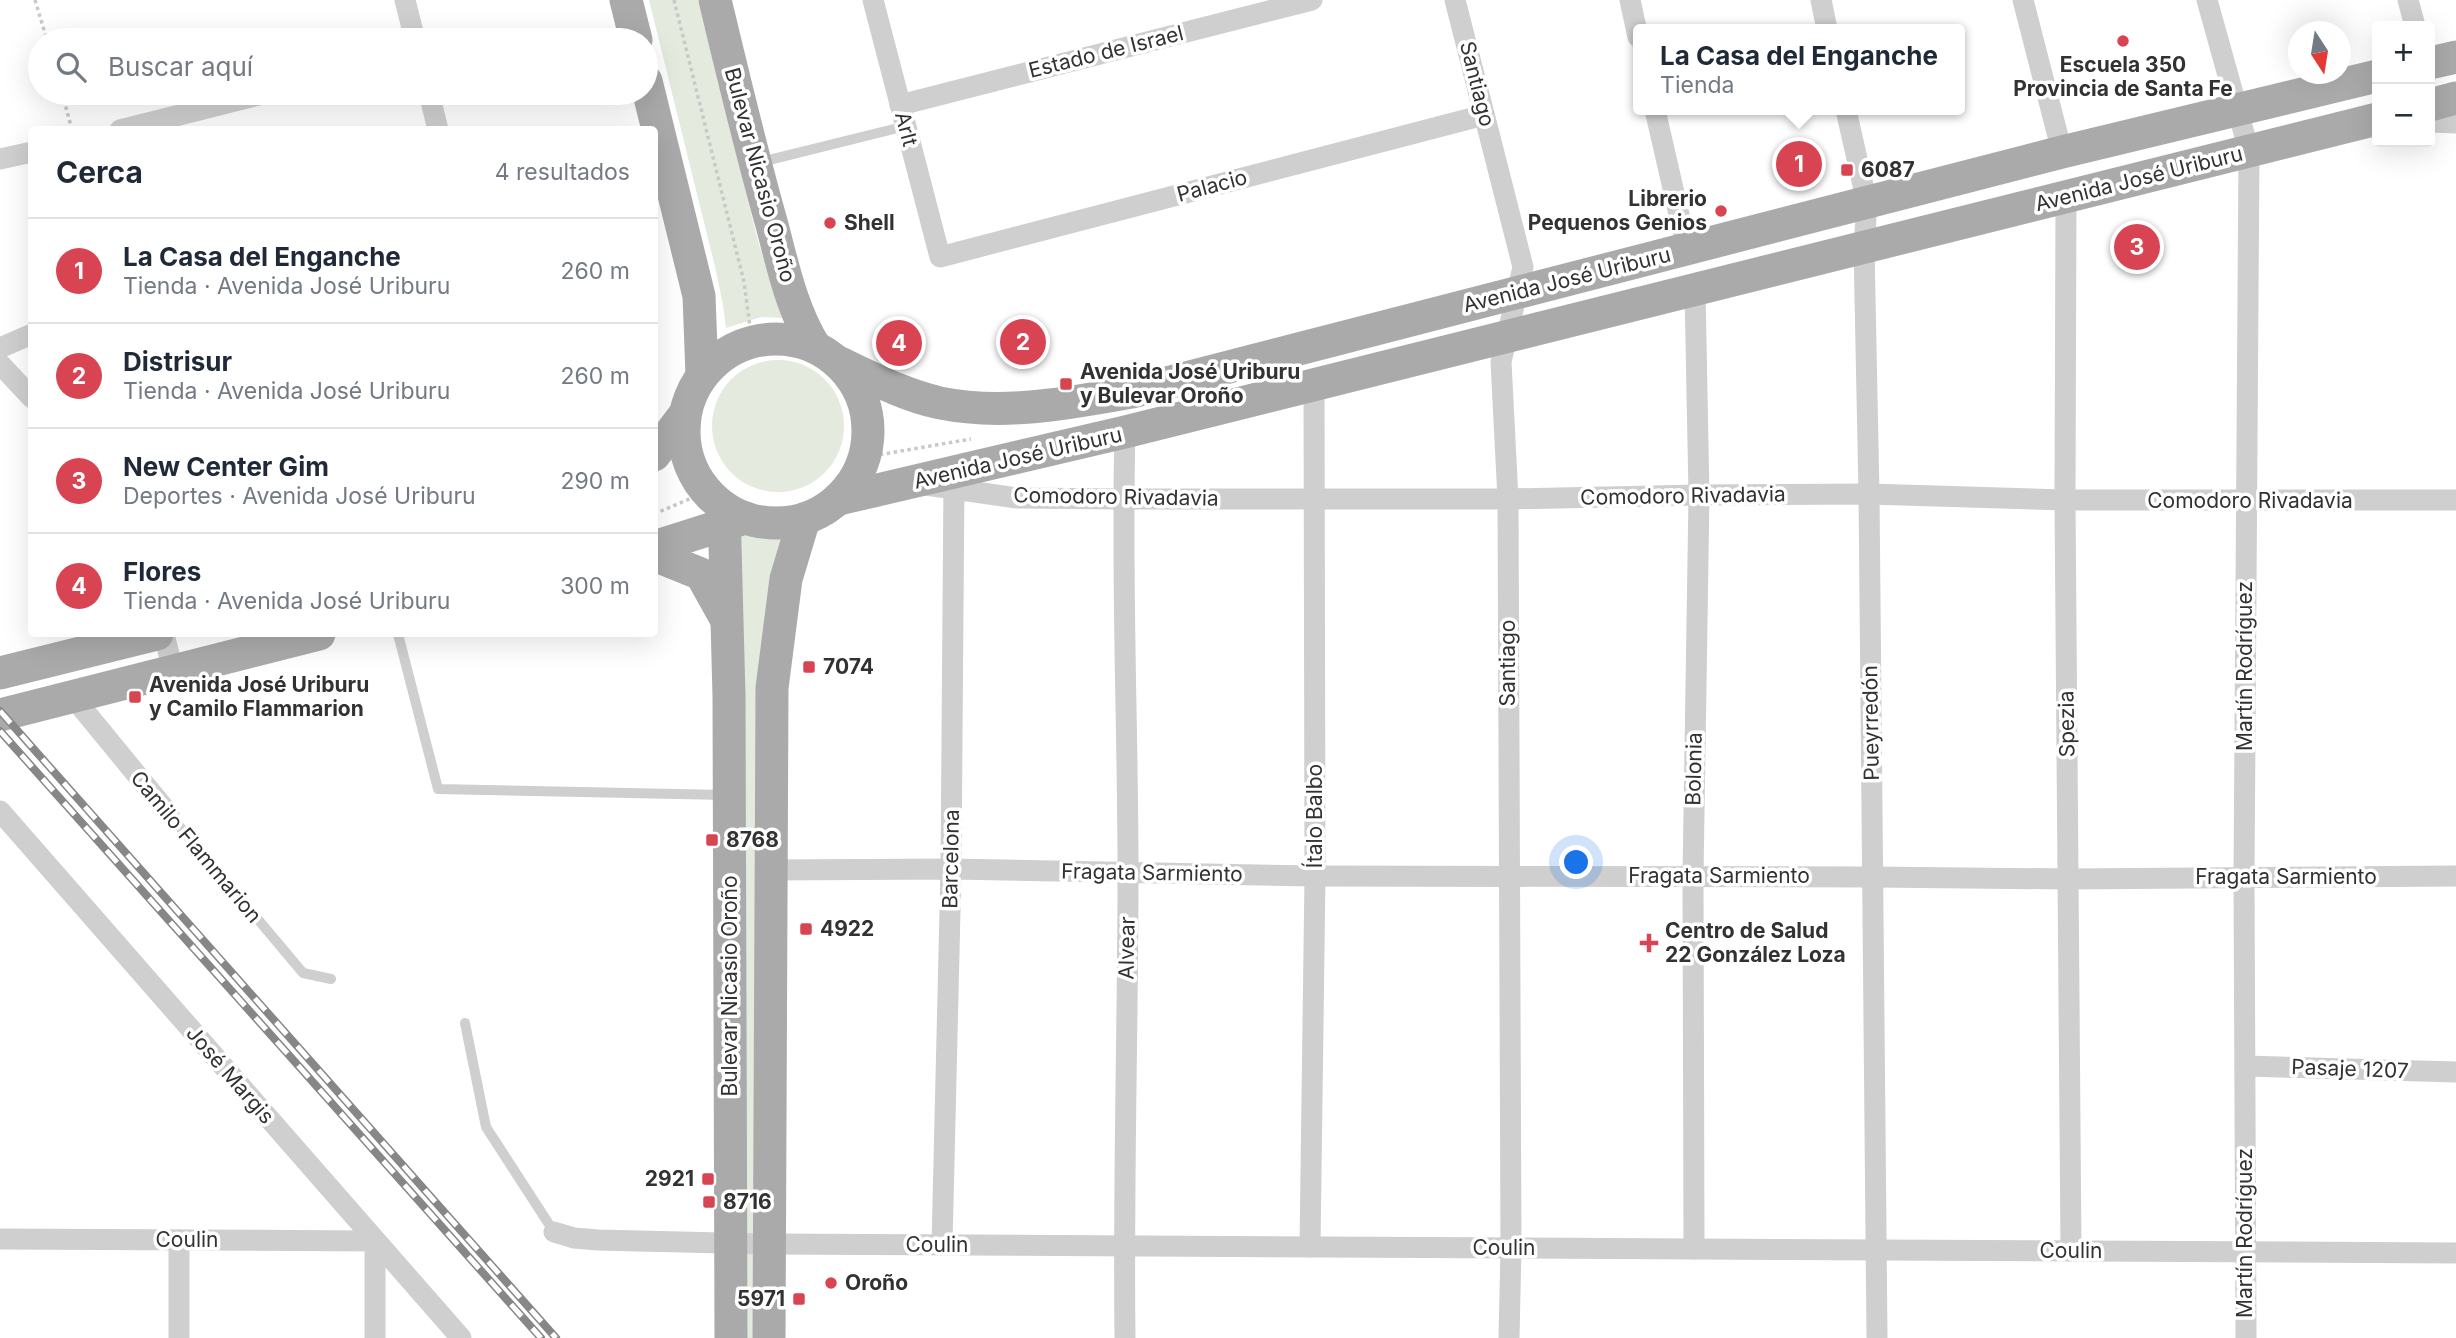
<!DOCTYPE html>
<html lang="es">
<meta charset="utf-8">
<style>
body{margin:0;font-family:Inter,sans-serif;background:#f6f6f7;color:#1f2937}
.controls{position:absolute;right:21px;top:21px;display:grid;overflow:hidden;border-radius:7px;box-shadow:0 7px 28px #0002}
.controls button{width:63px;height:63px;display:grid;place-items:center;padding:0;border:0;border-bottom:2px solid #e0e1e3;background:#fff;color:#1f2937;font:35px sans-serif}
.compass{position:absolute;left:2288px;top:21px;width:63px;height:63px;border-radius:50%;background:#fff;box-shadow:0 7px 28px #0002;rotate:168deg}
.you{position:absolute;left:1577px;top:863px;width:24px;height:24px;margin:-18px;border:5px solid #fff;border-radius:50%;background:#1a73e8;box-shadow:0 0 0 10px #1a73e833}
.badge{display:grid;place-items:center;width:46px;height:46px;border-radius:50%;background:#d84451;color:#fff;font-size:23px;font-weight:700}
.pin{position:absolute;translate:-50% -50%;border:4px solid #fff;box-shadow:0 2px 7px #0006}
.popup{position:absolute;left:1633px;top:24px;width:332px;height:91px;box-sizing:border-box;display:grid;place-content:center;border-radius:7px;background:#fff;filter:drop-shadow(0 2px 5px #0005);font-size:23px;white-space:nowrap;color:#747a83}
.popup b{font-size:26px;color:#1f2937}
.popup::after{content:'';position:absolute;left:50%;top:100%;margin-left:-14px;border:14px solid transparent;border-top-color:#fff}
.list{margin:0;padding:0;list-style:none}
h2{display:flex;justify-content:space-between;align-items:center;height:91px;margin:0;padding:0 28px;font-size:30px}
h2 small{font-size:23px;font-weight:400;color:#747a83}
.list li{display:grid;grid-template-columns:46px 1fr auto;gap:21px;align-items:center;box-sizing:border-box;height:105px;padding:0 28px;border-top:2px solid #e0e1e3}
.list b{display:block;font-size:26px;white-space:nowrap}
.list p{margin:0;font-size:23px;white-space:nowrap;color:#747a83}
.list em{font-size:23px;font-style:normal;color:#747a83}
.icon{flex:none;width:38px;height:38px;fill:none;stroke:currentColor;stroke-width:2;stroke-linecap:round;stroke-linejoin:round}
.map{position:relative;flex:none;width:2456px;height:1338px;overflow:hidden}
.search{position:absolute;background:#fff;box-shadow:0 7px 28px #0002;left:28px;top:28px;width:630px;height:77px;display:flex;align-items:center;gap:18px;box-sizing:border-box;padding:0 24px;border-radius:38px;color:#747a83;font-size:26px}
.panel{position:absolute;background:#fff;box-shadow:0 7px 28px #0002;left:28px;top:126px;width:630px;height:511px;border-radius:7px}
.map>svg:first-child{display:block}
.green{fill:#e5eade}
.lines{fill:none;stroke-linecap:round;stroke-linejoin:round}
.path{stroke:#c9c9c9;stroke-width:3.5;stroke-dasharray:3.5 3.5;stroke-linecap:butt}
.lane{stroke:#cfcfcf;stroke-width:10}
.street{stroke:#cfcfcf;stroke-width:21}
.primary{stroke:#aaa;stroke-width:33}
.rail-casing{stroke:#878787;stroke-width:8}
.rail{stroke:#fff;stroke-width:5;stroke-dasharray:16;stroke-linecap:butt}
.poi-dot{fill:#d84451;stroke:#fff;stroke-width:2.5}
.labels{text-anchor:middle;stroke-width:7;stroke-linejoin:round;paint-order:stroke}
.street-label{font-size:21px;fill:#323232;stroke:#fff}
.poi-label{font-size:21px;font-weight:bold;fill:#323232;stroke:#fff;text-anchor:start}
</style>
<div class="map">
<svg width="2456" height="1338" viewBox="0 0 2456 1338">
<rect width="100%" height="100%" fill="#fff"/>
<!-- green -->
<g class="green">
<polygon points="649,0 698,0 758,241 782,318 761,317 726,328 723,305 716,271"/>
<circle cx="778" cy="426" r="66"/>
<polygon points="745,518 768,523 786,523 769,1338 731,1338 725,525"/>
</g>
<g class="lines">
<!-- path -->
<g class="path">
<polyline points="35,0 47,40"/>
<polyline points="674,0 744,282 752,342"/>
<polyline points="62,93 72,130"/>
<polyline points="866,457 971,439"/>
<polyline points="654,514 701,494"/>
</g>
<!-- lane -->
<g class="lane">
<polyline points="757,163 906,126"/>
<polyline points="398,634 438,789 726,795"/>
<polyline points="169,814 303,973 331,979"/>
<polyline points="465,1023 486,1127 554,1232"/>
</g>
<!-- street -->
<g class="street">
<polyline points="405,0 415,40"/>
<polyline points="873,0 940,257 1484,115"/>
<polyline points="1455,0 1523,267 1501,362 1508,499 1511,1248 1509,1338"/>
<polyline points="1630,0 1638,37"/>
<polyline points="1821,0 1827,29"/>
<polyline points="2023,0 2062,152"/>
<polyline points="2207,0 2249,151 2244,877 2246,1338"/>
<polyline points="2408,0 2415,26"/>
<polyline points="429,93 438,130"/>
<polyline points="900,105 1312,0"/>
<polyline points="1655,110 1687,249"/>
<polyline points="1846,110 1867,203 1864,247 1869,494 1877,1338"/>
<polyline points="2430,122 2456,123"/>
<polyline points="120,130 267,93"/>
<polyline points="0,159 32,152"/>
<polyline points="2066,197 2065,500 2071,1251"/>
<polyline points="0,348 32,334"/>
<polyline points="0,364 32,398"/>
<polyline points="926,485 1017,498 1124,499 1508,499 1699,495 1869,494 2065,500 2456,500"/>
<polyline points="164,634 173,671"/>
<polyline points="73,697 169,814"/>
<polyline points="0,811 461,1338"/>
<polyline points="771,870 951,869 1315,876 1873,877 2069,879 2456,876"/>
<polyline points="2245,1066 2456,1072"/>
<polyline points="554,1232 574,1238 598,1240 769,1244 2456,1253"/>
<polyline points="0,1239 375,1241 375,1338"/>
<polyline points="942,1245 951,869 954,478"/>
<polyline points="1310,1247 1315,876 1314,385"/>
<polyline points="1694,1249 1693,876 1699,495 1695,290"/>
<polyline points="179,1338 179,1240"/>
<path d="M1125 1338C1123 1183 1128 1027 1128 872 1128 725 1121 579 1125 432"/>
</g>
<!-- primary -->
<g class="primary">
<polyline points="626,0 636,40"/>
<path d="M715 0C733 75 751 151 772 225 783 267 792 310 815 347"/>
<polyline points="2430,63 2456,57"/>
<polyline points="646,81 699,296 702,375"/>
<polyline points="2430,105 2456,98"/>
<circle cx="776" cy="431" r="92"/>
<path d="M840 363C872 378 904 395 940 403 1004 416 1069 403 1132 392L2062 152 2377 76"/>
<polyline points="654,455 685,414"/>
<polyline points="839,499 1125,432 2377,119"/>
<polyline points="724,508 729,696 731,1338"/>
<polyline points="654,547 745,518"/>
<polyline points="654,555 701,574 725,617"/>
<polyline points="0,673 157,634"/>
<polyline points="0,715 319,634"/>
<polyline points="769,1338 772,688 786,579 804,519"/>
</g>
<!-- rail casing -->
<g class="rail-casing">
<g id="rail">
<polyline points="0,711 556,1338"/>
<polyline points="0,731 541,1338"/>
</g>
</g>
<!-- rail -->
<use href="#rail" class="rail"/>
</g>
<!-- markers -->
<g class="poi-dot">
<circle cx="2123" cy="41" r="7"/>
<rect x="1840" y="163" width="14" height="14" rx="3.5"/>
<circle cx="1721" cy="211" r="7"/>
<circle cx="830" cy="223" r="7"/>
<rect x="1059" y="377" width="14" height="14" rx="3.5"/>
<rect x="802" y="660" width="14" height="14" rx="3.5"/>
<rect x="128" y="690" width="14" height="14" rx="3.5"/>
<rect x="705" y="833" width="14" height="14" rx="3.5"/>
<rect x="799" y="922" width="14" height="14" rx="3.5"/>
<path d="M1645.5 932.5h7v7h7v7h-7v7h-7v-7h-7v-7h7z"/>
<rect x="701" y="1172" width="14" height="14" rx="3.5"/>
<rect x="702" y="1195" width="14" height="14" rx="3.5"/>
<circle cx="831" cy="1283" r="7"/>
<rect x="792" y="1292" width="14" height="14" rx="3.5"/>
</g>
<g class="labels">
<!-- street labels -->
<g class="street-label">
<text transform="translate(1106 52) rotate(-14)" y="7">Estado de Israel</text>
<text transform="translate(1477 84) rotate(76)" y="7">Santiago</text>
<text transform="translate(906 129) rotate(75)" y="7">Arlt</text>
<text transform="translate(760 175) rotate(75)" y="7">Bulevar Nicasio Oroño</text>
<text transform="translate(2139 179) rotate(-14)" y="7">Avenida José Uriburu</text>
<text transform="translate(1212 186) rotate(-15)" y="7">Palacio</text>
<text transform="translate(1567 280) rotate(-14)" y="7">Avenida José Uriburu</text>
<text transform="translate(1018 458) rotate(-13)" y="7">Avenida José Uriburu</text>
<text transform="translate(1683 496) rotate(-1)" y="7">Comodoro Rivadavia</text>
<text transform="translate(1116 497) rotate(1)" y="7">Comodoro Rivadavia</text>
<text x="2250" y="508">Comodoro Rivadavia</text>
<text transform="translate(1508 663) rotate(-90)" y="7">Santiago</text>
<text transform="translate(2245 666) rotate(-90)" y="7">Martín Rodríguez</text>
<text transform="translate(1871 723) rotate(-91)" y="7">Pueyrredón</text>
<text transform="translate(2067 724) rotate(-91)" y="7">Spezia</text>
<text transform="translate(1694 769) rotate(-89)" y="7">Bolonia</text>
<text transform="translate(1315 816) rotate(-90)" y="7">Ítalo Balbo</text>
<text transform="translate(196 847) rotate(50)" y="7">Camilo Flammarion</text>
<text transform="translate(951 859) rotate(-89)" y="7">Barcelona</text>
<text transform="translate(1152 873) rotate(1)" y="7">Fragata Sarmiento</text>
<text x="1719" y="883">Fragata Sarmiento</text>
<text x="2286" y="884">Fragata Sarmiento</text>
<text transform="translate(1127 948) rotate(-89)" y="7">Alvear</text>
<text transform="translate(730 986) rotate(-90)" y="7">Bulevar Nicasio Oroño</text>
<text transform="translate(2350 1069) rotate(2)" y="7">Pasaje 1207</text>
<text transform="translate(230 1075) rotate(49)" y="7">José Margis</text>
<text transform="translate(2245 1233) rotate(-90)" y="7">Martín Rodríguez</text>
<text x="187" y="1247">Coulin</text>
<text x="937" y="1252">Coulin</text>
<text x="1504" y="1255">Coulin</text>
<text x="2071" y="1258">Coulin</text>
</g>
<!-- poi labels -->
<g class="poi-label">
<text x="2123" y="72" text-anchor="middle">Escuela 350<tspan x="2123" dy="24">Provincia de Santa Fe</tspan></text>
<text x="1861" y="177">6087</text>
<text x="1707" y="206" text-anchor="end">Librerio<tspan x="1707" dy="24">Pequenos Genios</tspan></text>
<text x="844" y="230">Shell</text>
<text x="1080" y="379">Avenida José Uriburu<tspan x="1080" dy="24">y Bulevar Oroño</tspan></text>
<text x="823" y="674">7074</text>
<text x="149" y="692">Avenida José Uriburu<tspan x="149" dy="24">y Camilo Flammarion</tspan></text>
<text x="726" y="847">8768</text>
<text x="820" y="936">4922</text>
<text x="1665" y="938">Centro de Salud<tspan x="1665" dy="24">22 González Loza</tspan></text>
<text x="694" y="1186" text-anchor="end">2921</text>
<text x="723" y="1209">8716</text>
<text x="845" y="1290">Oroño</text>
<text x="785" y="1306" text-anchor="end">5971</text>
</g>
</g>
</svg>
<div class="controls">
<button>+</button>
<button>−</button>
</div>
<svg class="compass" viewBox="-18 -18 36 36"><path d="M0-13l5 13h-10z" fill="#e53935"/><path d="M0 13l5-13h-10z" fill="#747a83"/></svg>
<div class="you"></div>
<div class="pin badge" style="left:1799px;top:164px">1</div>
<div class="popup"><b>La Casa del Enganche</b>Tienda</div>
<div class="pin badge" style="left:1023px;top:342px">2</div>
<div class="pin badge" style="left:2137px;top:247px">3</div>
<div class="pin badge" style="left:899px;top:343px">4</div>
<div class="search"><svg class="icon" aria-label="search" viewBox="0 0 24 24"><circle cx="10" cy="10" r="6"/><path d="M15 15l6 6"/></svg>Buscar aquí</div>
<section class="panel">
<h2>Cerca<small>4 resultados</small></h2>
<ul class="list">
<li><span class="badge">1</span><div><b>La Casa del Enganche</b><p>Tienda · Avenida José Uriburu</p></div><em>260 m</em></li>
<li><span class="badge">2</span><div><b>Distrisur</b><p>Tienda · Avenida José Uriburu</p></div><em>260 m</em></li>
<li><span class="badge">3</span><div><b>New Center Gim</b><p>Deportes · Avenida José Uriburu</p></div><em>290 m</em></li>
<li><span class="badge">4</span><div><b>Flores</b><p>Tienda · Avenida José Uriburu</p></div><em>300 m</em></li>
</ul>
</section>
</div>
